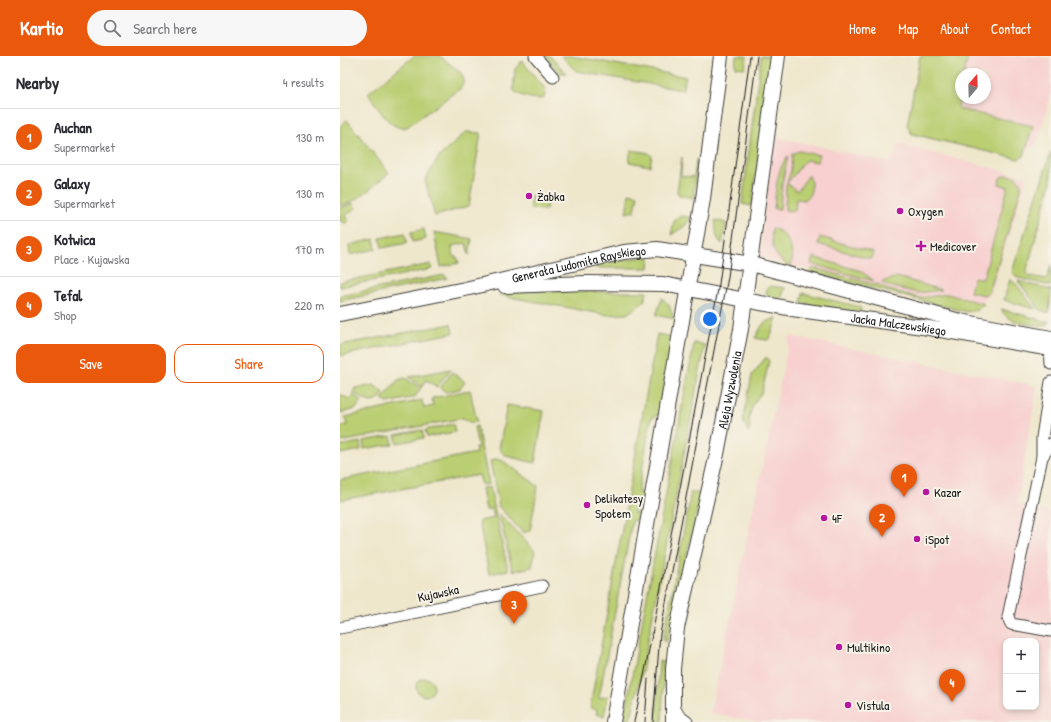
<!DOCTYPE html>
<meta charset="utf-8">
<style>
body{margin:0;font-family:"Patrick Hand",sans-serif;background:#f7f7f7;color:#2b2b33}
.controls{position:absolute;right:12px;bottom:12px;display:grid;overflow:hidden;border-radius:8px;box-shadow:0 2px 6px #0003}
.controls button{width:36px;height:36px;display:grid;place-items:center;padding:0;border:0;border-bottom:1px solid #e1e1e2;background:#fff;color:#2b2b33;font:20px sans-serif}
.compass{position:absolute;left:615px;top:12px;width:36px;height:36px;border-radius:50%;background:#fff;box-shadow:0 2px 6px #0003;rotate:19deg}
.you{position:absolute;left:370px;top:263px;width:14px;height:14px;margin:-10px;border:3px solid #fff;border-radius:50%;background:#1a73e8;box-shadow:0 0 0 6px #1a73e833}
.badge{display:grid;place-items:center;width:26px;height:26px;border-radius:50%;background:#ea580c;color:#fff;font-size:13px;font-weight:700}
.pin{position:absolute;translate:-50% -33px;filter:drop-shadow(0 1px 2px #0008)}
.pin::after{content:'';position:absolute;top:21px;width:14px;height:12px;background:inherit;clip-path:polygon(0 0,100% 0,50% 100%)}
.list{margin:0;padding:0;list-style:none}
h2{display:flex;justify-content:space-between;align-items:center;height:52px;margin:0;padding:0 16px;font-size:17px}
h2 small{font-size:13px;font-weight:400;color:#7c7c81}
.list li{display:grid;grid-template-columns:26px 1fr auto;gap:12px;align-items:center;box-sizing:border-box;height:56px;padding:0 16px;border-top:1px solid #e1e1e2}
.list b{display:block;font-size:15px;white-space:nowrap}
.list p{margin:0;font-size:13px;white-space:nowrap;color:#7c7c81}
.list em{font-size:13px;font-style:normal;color:#7c7c81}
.actions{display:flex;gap:8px;padding:12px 16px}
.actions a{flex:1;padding:9px 0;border:1px solid #ea580c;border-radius:12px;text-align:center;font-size:14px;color:#ea580c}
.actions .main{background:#ea580c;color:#fff}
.icon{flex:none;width:22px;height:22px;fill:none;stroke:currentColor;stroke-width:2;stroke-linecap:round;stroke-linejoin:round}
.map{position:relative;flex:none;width:711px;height:666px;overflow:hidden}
header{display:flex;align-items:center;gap:24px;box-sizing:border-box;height:56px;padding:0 20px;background:#ea580c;color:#fff}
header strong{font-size:19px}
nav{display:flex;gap:22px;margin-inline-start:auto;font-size:14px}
.search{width:280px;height:36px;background:#f7f7f7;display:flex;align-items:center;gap:10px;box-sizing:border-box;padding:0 14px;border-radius:22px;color:#7c7c81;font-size:15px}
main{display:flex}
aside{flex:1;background:#fff}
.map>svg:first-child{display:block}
.built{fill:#f7d0cf;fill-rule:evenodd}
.green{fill:#bace72;stroke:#6b7547}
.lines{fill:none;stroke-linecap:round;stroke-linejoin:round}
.minor-casing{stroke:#3c3a36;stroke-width:13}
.tertiary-casing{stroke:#3c3a36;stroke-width:16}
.minor{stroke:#fff;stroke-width:11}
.tertiary{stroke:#fff;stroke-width:14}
.tram{stroke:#1c1c1c;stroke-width:1}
.poi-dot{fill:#b5179e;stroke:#f7f3e8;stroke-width:1.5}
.labels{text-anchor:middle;stroke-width:4;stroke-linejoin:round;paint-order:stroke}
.poi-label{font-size:13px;fill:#1c1c1c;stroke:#f7f3e8;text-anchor:start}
.street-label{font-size:13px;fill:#1c1c1c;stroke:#f7f3e8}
</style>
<header>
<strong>Kartio</strong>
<div class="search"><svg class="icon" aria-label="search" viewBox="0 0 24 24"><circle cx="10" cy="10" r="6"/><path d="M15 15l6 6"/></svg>Search here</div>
<nav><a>Home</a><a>Map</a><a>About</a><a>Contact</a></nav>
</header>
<main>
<aside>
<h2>Nearby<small>4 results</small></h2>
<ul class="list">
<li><span class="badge">1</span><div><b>Auchan</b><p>Supermarket</p></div><em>130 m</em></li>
<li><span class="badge">2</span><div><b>Galaxy</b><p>Supermarket</p></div><em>130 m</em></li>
<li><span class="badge">3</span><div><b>Kotwica</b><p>Place · Kujawska</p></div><em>170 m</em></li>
<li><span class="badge">4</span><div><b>Tefal</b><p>Shop</p></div><em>220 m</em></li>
</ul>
<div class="actions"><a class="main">Save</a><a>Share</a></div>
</aside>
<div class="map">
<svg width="711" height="666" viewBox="0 0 711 666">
<rect width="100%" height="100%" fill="#f7f3e8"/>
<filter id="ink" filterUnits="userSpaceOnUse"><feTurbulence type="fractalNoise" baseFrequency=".025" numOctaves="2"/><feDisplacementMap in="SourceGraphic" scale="8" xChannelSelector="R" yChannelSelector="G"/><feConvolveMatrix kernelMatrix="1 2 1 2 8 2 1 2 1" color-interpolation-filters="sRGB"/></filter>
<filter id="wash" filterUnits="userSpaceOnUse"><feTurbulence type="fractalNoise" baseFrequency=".012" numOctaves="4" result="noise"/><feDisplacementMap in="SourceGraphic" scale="16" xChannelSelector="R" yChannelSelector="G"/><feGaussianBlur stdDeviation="0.9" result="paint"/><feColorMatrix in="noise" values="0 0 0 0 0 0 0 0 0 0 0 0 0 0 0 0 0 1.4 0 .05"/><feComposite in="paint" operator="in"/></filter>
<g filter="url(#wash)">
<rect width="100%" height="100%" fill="#efe7cc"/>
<!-- built -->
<g class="built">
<path d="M580 0H693L711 3V38L697 88 680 97 572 74ZM621 18H645V42H621Z"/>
<polygon points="432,80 551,107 558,88 687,121 650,239 629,253 420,201"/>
<path d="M450 280 697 330 677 448 711 456V666H417L370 657ZM666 585H696V651H666Z"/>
</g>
<!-- green -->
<g class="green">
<path d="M74 0H100L122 18 124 25 121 32 67 71C50 77 37 49 28 37Z"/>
<polygon points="205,0 210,0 226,17 220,17"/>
<polygon points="221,0 231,0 346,21 342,34 236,15"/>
<polygon points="396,0 407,0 405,12 395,11"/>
<polygon points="421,0 431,0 412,150 402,148"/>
<polygon points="580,0 628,0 624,18 621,18 621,35 618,53 693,70 684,100 678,103 572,78 567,70"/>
<path d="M182 5 206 34 204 42C196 45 179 40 173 34L175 13Z"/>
<path d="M7 64 49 117C38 126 13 150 0 149V70Z"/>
<polygon points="126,76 141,77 129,150 95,160 85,124 99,101"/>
<polygon points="291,94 309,97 312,100 310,110 289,106"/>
<path d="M459 95 479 99 477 106 466 104 447 127 457 135 469 119C472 128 473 138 465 144L456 143 455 155 445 154 446 130 451 114 452 98Z"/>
<polygon points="711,96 711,126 686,217 688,220 707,223 711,209 711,230 678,222 672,216"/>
<path d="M448 100 442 128 440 153H434C436 135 436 114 448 100Z"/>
<polygon points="342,101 341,120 354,121 356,103 358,103 353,142 339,139 337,136"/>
<path d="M665 119C675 119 682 123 681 133L649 237 645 239 630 236 634 221 643 223 668 131 659 128 660 122Z"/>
<polygon points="289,137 298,139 295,155 286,157"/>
<polygon points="192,138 207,142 206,154 190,153"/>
<polygon points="13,147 16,152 5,160 9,165 6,167 0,165 0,152"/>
<polygon points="341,160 351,161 345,170 331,179 334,165"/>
<path d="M375 164 386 167 382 188C375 182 376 173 375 164Z"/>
<path d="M432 172C448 176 455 196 451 211 434 202 430 190 432 172Z"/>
<polygon points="84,173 86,183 73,186 71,176"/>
<polygon points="94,176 132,183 129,199 126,187 112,190 114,201 117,201 119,207 101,211"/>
<polygon points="65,177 67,187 42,192 40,182"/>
<polygon points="480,181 533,196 531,203 478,188"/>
<polygon points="34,183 36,193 10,199 9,189"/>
<polygon points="310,201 309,212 256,212 256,209 296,202"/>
<polygon points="473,201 521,215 534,225 471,208"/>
<polygon points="91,208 92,213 0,231 0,226"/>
<polygon points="473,212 536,229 538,228 546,233 580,242 607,238 644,248 637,254 627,256 469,216"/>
<polygon points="104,219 108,222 0,245 0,240"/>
<polygon points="557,221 602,234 578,237 545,229 542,226"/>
<polygon points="670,223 676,228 695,253 664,244"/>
<polygon points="678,225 711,234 709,257 700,254"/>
<polygon points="430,230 445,232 441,244 427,240 426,233"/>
<polygon points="197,235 307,236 304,246 287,258 267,259 159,239 159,237"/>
<polygon points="463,237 520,251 521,254 519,256 461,247"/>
<polygon points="322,242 329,249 334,263 316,259"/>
<path d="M661 253 709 266 704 270C690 268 668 268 661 253Z"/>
<polygon points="437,261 430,283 426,284 415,282 423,268"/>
<polygon points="111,268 113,277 0,300 0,289"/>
<polygon points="317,278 333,281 331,291 318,359 311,362 298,437 306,435 305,440 296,443 294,458 302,456 301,463 292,465 259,642 268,640 264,660 256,658 257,654 250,652"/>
<polygon points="354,287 365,289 302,616 290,664 284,663"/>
<polygon points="426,301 429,305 422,336 413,348 409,362 410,374 408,376 403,365 412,319"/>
<polygon points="111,313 97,331 86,324 82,331 69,321"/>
<polygon points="112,316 125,326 120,333 106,336 100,332"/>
<polygon points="65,322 81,332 75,341 47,347 42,343 58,324"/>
<polygon points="34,329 44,337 37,345 30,346 13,337 15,332"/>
<polygon points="130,334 137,366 131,367 123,362 0,386 0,371 7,369 5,361 82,344 84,352 93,350 92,342"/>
<polygon points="0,338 9,343 12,339 21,344 16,353 0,357"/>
<polygon points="167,349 204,355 195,407 166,400 159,393"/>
<polygon points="113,368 115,376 87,381 85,374"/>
<polygon points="137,370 149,428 142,429 139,419 0,444 0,424 136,397 135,392 138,391 134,371"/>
<polygon points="82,374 84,382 57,387 55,379"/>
<polygon points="51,380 53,388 24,393 23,385"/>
<polygon points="20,386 21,394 0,398 0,390"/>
<polygon points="156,403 163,405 198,430 190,475 183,477 159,451 150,405"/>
<polygon points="150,431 168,514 149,518 139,465 154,462 152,453 146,454 142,432"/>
<polygon points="351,436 361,438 327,585 323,585"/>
<polygon points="159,458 195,495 192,511 174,515 172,513"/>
<polygon points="319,605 324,606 322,666 316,666"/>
<circle cx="85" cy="631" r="9"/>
</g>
</g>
<g filter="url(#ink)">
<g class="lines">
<!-- minor casing -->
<g class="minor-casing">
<g id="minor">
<polyline points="195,0 213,21"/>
<polyline points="710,285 711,308"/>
<polyline points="711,388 702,401 668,561 671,568 711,575"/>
<polyline points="702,401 702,381 711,326"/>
<polyline points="0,572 202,530"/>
<polyline points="333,649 339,660 347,666"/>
</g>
</g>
<!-- tertiary casing -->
<g class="tertiary-casing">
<g id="tertiary">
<path id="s1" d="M165 230 247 227 323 228 452 253 583 271 711 293"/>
<path id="s2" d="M0 258 125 233 284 196 317 193 411 208 620 265 711 282"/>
<polyline points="273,666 363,143 381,0"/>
<path id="s3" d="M333 666V613L337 572 377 398 401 273 438 0"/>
</g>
</g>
<!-- minor -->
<use href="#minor" class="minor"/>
<!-- tertiary -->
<use href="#tertiary" class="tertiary"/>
<!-- tram -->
<g class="tram">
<polyline points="294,666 304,620 379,228 410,0"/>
<polyline points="305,666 308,623"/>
<polyline points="313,666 320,578 388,221 417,0"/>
</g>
</g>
</g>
<!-- markers -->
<g class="poi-dot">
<circle cx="189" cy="140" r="4"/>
<circle cx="560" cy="155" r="4"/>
<path d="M579 184h4v4h4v4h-4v4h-4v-4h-4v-4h4z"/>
<circle cx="586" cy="436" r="4"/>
<circle cx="247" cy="449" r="4"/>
<circle cx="484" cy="462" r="4"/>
<circle cx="577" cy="483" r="4"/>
<circle cx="499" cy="591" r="4"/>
<circle cx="508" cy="649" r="4"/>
</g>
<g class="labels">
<!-- poi labels -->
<g class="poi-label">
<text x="197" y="145">Żabka</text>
<text x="568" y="160">Oxygen</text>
<text x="590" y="195">Medicover</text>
<text x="594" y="441">Kazar</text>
<text x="255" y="447">Delikatesy<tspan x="255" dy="15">Społem</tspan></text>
<text x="492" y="467">4F</text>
<text x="585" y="488">iSpot</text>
<text x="507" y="596">Multikino</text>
<text x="516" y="654">Vistula</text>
</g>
<!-- street labels -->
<g class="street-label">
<text dy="5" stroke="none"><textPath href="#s2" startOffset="244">Generała Ludomiła Rayskiego</textPath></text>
<text dy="5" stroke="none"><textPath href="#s1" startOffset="397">Jacka Malczewskiego</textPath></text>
<text dy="5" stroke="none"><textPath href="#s3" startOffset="338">Aleja Wyzwolenia</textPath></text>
<text transform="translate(98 537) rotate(-12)" y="5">Kujawska</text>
</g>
</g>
</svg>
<div class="controls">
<button>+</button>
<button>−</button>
</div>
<svg class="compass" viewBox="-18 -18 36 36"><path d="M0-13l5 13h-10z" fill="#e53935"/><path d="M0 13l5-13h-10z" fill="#7c7c81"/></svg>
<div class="you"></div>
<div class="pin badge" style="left:564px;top:441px">1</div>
<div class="pin badge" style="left:542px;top:481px">2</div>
<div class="pin badge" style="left:174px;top:568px">3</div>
<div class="pin badge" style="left:612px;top:646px">4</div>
</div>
</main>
